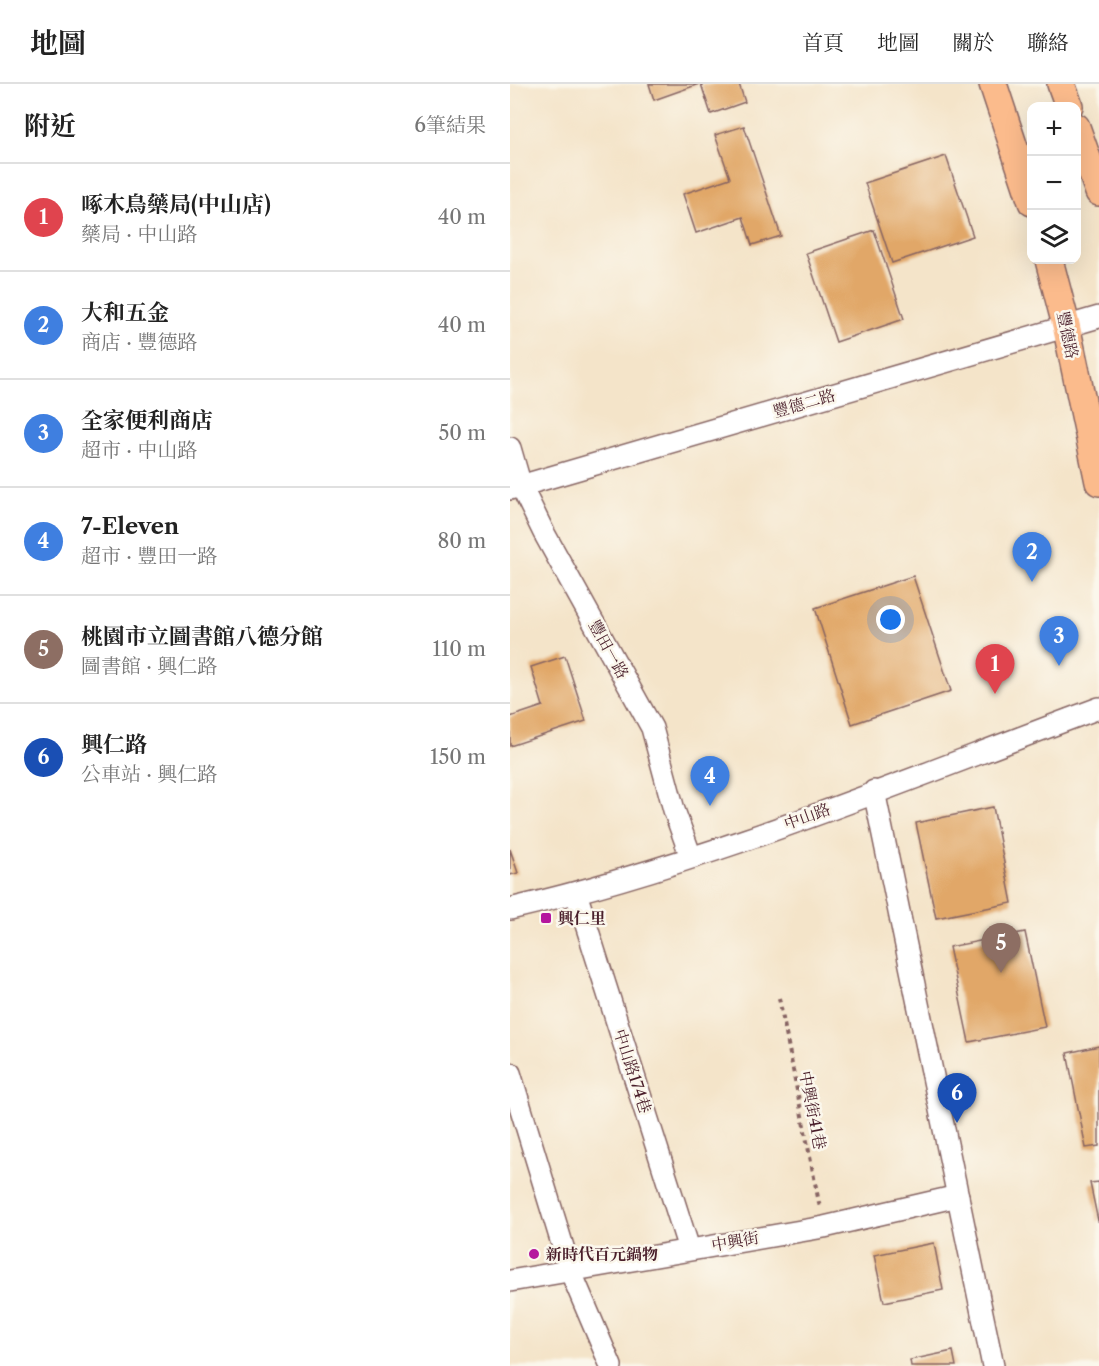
<!DOCTYPE html>
<html lang="zh-TW">
<meta charset="utf-8">
<style>
body{margin:0;font-family:"Libre Caslon Text","Noto Serif TC",serif;background:#f2f2f2;color:#222}
.controls{position:absolute;right:18px;top:18px;display:grid;overflow:hidden;border-radius:12px;box-shadow:0 6px 24px #0002}
.controls button{width:54px;height:54px;display:grid;place-items:center;padding:0;border:0;border-bottom:2px solid #e0e0e0;background:#fff;color:#222;font:30px sans-serif}
.you{position:absolute;left:381px;top:536px;width:21px;height:21px;margin:-15px;border:4px solid #fff;border-radius:50%;background:#1a73e8;box-shadow:0 0 0 9px #1a73e833}
.badge{display:grid;place-items:center;width:39px;height:39px;border-radius:50%;background:#0f766e;color:#fff;font-size:20px;font-weight:700}
.pin{position:absolute;translate:-50% -50px;filter:drop-shadow(0 2px 3px #0008)}
.pin::after{content:'';position:absolute;top:32px;width:21px;height:18px;background:inherit;clip-path:polygon(0 0,100% 0,50% 100%)}
.list{margin:0;padding:0;list-style:none}
h2{display:flex;justify-content:space-between;align-items:center;height:78px;margin:0;padding:0 24px;font-size:26px}
h2 small{font-size:20px;font-weight:400;color:#767676}
.list li{display:grid;grid-template-columns:39px 1fr auto;gap:18px;align-items:center;box-sizing:border-box;height:108px;padding:0 24px;border-top:2px solid #e0e0e0}
.list b{display:block;font-size:22px;white-space:nowrap}
.list p{margin:0;font-size:20px;white-space:nowrap;color:#767676}
.list em{font-size:20px;font-style:normal;color:#767676}
.icon{flex:none;width:33px;height:33px;fill:none;stroke:currentColor;stroke-width:2;stroke-linecap:round;stroke-linejoin:round}
.map{position:relative;flex:none;width:589px;height:1282px;overflow:hidden}
header{display:flex;align-items:center;gap:36px;box-sizing:border-box;height:84px;padding:0 30px;background:#fff;border-bottom:2px solid #e0e0e0}
header strong{font-size:28px}
nav{display:flex;gap:33px;margin-inline-start:auto;font-size:21px}
main{display:flex}
aside{flex:1;background:#fff}
.map>svg:first-child{display:block}
.building{fill:#e1a767}
.lines{fill:none;stroke-linecap:round;stroke-linejoin:round}
.minor-casing{stroke:#866462;stroke-width:24}
.major-casing{stroke:#866462;stroke-width:30}
.path{stroke:#866462;stroke-width:4;stroke-dasharray:4.5 4.5;stroke-linecap:butt}
.minor{stroke:#fff;stroke-width:21}
.major{stroke:#fbbb8c;stroke-width:27}
.poi-dot{fill:#b5179e;stroke:#fbf7ec;stroke-width:2}
.labels{text-anchor:middle;stroke-width:5;stroke-linejoin:round;paint-order:stroke}
.street-label{font-size:16px;fill:#4a1f2b;stroke:#fbf7ec}
.poi-label{font-size:16px;font-weight:bold;fill:#4a1f2b;stroke:#fbf7ec;text-anchor:start}
</style>
<header>
<strong>地圖</strong>
<nav><a>首頁</a><a>地圖</a><a>關於</a><a>聯絡</a></nav>
</header>
<main>
<aside>
<h2>附近<small>6筆結果</small></h2>
<ul class="list">
<li><span class="badge" style="background:#e0444e">1</span><div><b>啄木鳥藥局(中山店)</b><p>藥局 · 中山路</p></div><em>40 m</em></li>
<li><span class="badge" style="background:#3f7fe0">2</span><div><b>大和五金</b><p>商店 · 豐德路</p></div><em>40 m</em></li>
<li><span class="badge" style="background:#3f7fe0">3</span><div><b>全家便利商店</b><p>超市 · 中山路</p></div><em>50 m</em></li>
<li><span class="badge" style="background:#3f7fe0">4</span><div><b>7-Eleven</b><p>超市 · 豐田一路</p></div><em>80 m</em></li>
<li><span class="badge" style="background:#8d6e63">5</span><div><b>桃園市立圖書館八德分館</b><p>圖書館 · 興仁路</p></div><em>110 m</em></li>
<li><span class="badge" style="background:#1a4fb4">6</span><div><b>興仁路</b><p>公車站 · 興仁路</p></div><em>150 m</em></li>
</ul>
</aside>
<div class="map">
<svg width="589" height="1282" viewBox="0 0 589 1282">
<rect width="100%" height="100%" fill="#fbf7ec"/>
<filter id="ink" filterUnits="userSpaceOnUse"><feTurbulence type="fractalNoise" baseFrequency=".0167" numOctaves="2"/><feDisplacementMap in="SourceGraphic" scale="12" xChannelSelector="R" yChannelSelector="G"/><feConvolveMatrix kernelMatrix="1 2 1 2 8 2 1 2 1" color-interpolation-filters="sRGB"/></filter>
<filter id="wash" filterUnits="userSpaceOnUse"><feTurbulence type="fractalNoise" baseFrequency=".008" numOctaves="4" result="noise"/><feDisplacementMap in="SourceGraphic" scale="24" xChannelSelector="R" yChannelSelector="G"/><feGaussianBlur stdDeviation="1.35" result="paint"/><feColorMatrix in="noise" values="0 0 0 0 0 0 0 0 0 0 0 0 0 0 0 0 0 1.4 0 .05"/><feComposite in="paint" operator="in"/></filter>
<g filter="url(#wash)">
<rect width="100%" height="100%" fill="#f4e4c9"/>
<g id="blocks">
<!-- building -->
<g class="building">
<polygon points="139,0 189,0 144,16"/>
<polygon points="191,0 229,0 235,18 201,30"/>
<polygon points="234,42 271,152 242,161 233,133 186,149 173,110 220,94 205,51"/>
<polygon points="436,72 463,152 382,179 355,99"/>
<polygon points="364,146 394,235 326,258 296,169"/>
<polygon points="403,492 441,607 342,640 305,524"/>
<polygon points="55,572 76,637 0,662 0,633 33,622 21,583"/>
<polygon points="483,723 502,819 426,834 406,739"/>
<polygon points="0,765 8,789 0,791"/>
<polygon points="515,848 535,943 459,958 439,863"/>
<polygon points="589,962 589,1062 576,1064 557,969"/>
<polygon points="589,1098 589,1137 588,1137 580,1099"/>
<polygon points="424,1159 433,1206 374,1218 364,1171"/>
<polygon points="443,1267 446,1282 401,1282 400,1276"/>
</g>
</g>
</g>
<g filter="url(#ink)">
<use href="#blocks" fill-opacity="0" stroke="#866462" stroke-width="1.5"/>
<g class="lines">
<!-- minor casing -->
<g class="minor-casing">
<g id="minor">
<polyline points="0,364 11,402 34,449 142,644 164,726 181,773"/>
<polyline points="0,405 589,233"/>
<polyline points="364,707 483,1282"/>
<polyline points="66,809 179,1165"/>
<path d="M0 825C202 778 395 696 589 624"/>
<polyline points="0,989 60,1186 101,1282"/>
<polyline points="0,1197 314,1143 448,1112"/>
</g>
</g>
<!-- major casing -->
<g class="major-casing">
<g id="major">
<polyline points="483,0 522,118"/>
<polyline points="551,0 559,22"/>
<polyline points="566,43 589,108"/>
<polyline points="539,176 556,241 589,398"/>
</g>
</g>
<!-- path -->
<polyline class="path" points="269,914 310,1124"/>
<!-- minor -->
<use href="#minor" class="minor"/>
<!-- major -->
<use href="#major" class="major"/>
</g>
</g>
<!-- markers -->
<g class="poi-dot">
<rect x="30" y="828" width="12" height="12" rx="3"/>
<circle cx="24" cy="1170" r="6"/>
</g>
<g class="labels">
<!-- street labels -->
<g class="street-label">
<text transform="translate(558 251) rotate(78)" y="6">豐德路</text>
<text transform="translate(294 319) rotate(-16)" y="6">豐德二路</text>
<text transform="translate(99 565) rotate(61)" y="6">豐田一路</text>
<text transform="translate(297 732) rotate(-20)" y="6">中山路</text>
<text transform="translate(123 987) rotate(72)" y="6">中山路174巷</text>
<text transform="translate(303 1026) rotate(79)" y="6">中興街41巷</text>
<text transform="translate(225 1157) rotate(-10)" y="6">中興街</text>
</g>
<!-- poi labels -->
<g class="poi-label">
<text x="48" y="840">興仁里</text>
<text x="36" y="1176">新時代百元鍋物</text>
</g>
</g>
</svg>
<div class="controls">
<button>+</button>
<button>−</button>
<button><svg class="icon" aria-label="layers" viewBox="0 0 24 24"><path d="M12 4l9 5-9 5-9-5zM3 14l9 5 9-5"/></svg></button>
</div>
<div class="you"></div>
<div class="pin badge" style="left:485px;top:610px;background:#e0444e">1</div>
<div class="pin badge" style="left:522px;top:498px;background:#3f7fe0">2</div>
<div class="pin badge" style="left:549px;top:582px;background:#3f7fe0">3</div>
<div class="pin badge" style="left:200px;top:722px;background:#3f7fe0">4</div>
<div class="pin badge" style="left:491px;top:889px;background:#8d6e63">5</div>
<div class="pin badge" style="left:447px;top:1039px;background:#1a4fb4">6</div>
</div>
</main>
